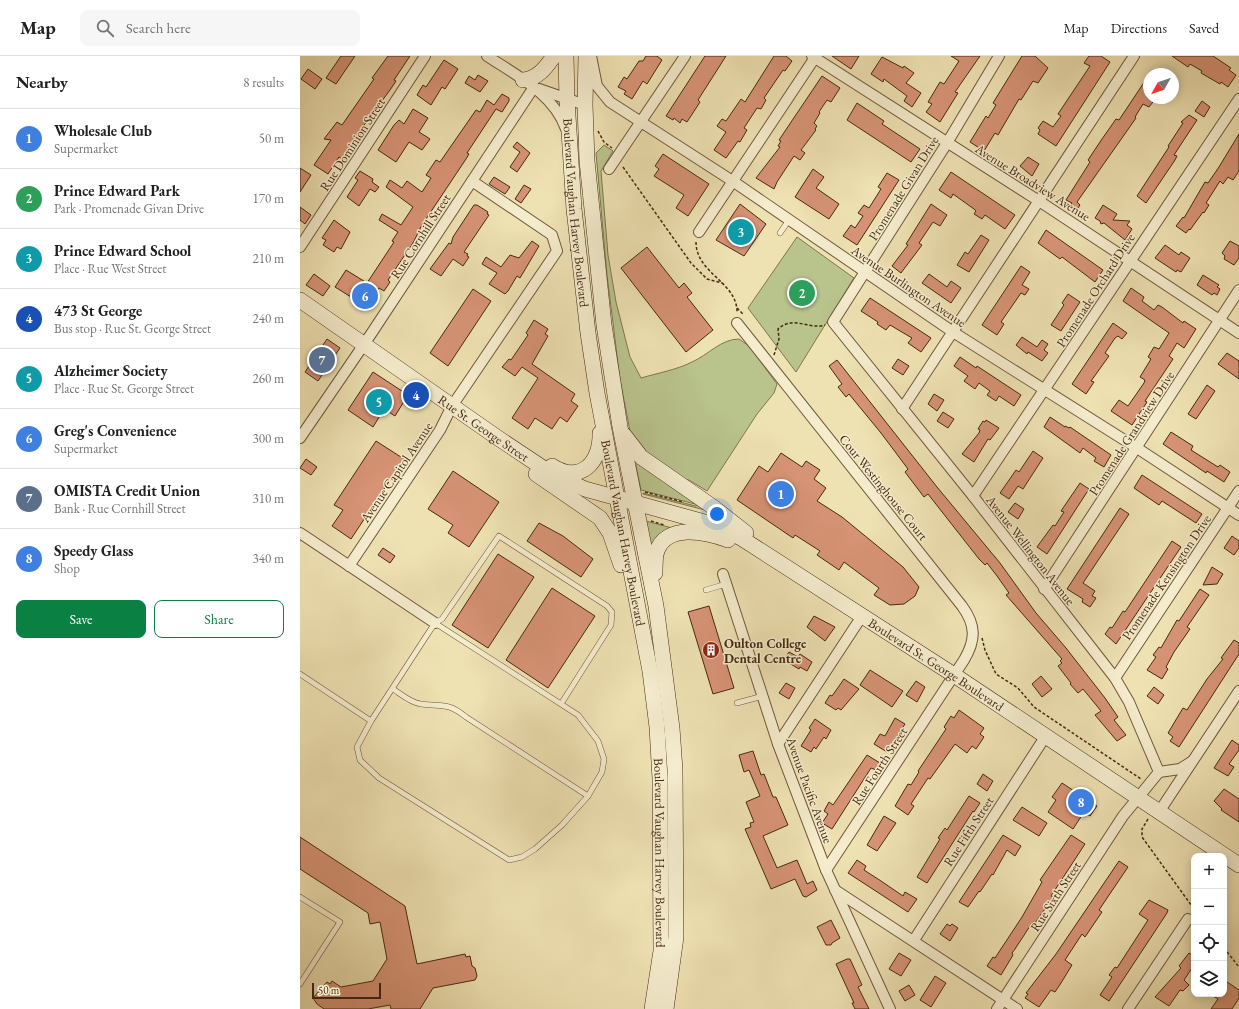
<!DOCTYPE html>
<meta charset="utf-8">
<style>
body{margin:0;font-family:"EB Garamond",serif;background:#f6f6f6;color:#202124}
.controls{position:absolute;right:12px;bottom:12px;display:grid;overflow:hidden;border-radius:8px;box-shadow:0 2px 10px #0003}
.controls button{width:36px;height:36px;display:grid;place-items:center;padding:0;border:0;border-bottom:1px solid #e0e0e0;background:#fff;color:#202124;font:20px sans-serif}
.compass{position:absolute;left:843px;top:12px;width:36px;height:36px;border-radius:50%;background:#fff;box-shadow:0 2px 10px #0003;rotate:230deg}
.scale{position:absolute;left:12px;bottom:10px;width:69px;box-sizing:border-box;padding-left:4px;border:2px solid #462911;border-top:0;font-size:11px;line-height:14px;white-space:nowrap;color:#462911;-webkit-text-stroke:3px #f4eccd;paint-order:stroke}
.you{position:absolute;left:417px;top:458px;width:14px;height:14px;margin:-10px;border:3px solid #fff;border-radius:50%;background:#1a73e8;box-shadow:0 0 0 6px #1a73e833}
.badge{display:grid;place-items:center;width:26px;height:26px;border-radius:50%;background:#0b8043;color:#fff;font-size:13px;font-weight:700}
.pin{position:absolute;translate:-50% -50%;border:2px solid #fff;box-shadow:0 1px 4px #0006}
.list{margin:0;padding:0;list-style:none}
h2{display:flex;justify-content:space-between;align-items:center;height:52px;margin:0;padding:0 16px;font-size:17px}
h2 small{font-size:13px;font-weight:400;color:#757577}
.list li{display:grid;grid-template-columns:26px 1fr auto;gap:12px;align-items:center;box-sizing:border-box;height:60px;padding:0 16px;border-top:1px solid #e0e0e0}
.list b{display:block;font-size:15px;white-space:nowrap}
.list p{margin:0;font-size:13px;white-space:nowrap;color:#757577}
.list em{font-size:13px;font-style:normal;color:#757577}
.actions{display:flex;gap:8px;padding:12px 16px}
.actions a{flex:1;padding:9px 0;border:1px solid #0b8043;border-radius:8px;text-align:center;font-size:14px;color:#0b8043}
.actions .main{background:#0b8043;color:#fff}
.icon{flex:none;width:22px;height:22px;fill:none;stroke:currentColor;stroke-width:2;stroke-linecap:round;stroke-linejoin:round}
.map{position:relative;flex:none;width:939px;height:953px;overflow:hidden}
header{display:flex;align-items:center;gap:24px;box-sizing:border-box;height:56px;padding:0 20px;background:#fff;border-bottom:1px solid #e0e0e0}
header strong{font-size:19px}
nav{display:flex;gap:22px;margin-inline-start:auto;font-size:14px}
.search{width:280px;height:36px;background:#f6f6f6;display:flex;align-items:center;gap:10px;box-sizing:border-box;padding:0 14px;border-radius:8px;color:#757577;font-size:15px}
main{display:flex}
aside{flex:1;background:#fff}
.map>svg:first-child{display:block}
.green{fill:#b9c38c;stroke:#80764e}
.building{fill:#d69375;stroke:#462911}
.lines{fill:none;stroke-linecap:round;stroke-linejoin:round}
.service-casing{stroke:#705739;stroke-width:6}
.minor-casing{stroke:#705739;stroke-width:12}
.secondary-casing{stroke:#462911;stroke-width:16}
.path{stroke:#462911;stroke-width:1.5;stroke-dasharray:3 2;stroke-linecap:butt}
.service{stroke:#f4eccd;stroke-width:5}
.minor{stroke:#f4eccd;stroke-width:10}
.secondary{stroke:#f4eccd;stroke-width:15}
.labels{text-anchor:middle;stroke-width:3;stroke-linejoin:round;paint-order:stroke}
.street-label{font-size:13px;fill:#462911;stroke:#f4eccd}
.poi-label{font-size:13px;font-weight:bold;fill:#462911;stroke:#f4eccd;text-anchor:start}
</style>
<header>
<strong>Map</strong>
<div class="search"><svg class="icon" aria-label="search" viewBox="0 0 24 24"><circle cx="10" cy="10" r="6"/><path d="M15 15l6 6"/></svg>Search here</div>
<nav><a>Map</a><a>Directions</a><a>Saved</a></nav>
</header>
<main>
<aside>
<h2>Nearby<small>8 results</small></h2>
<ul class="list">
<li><span class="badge" style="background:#3f7fe0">1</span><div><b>Wholesale Club</b><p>Supermarket</p></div><em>50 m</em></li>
<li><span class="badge" style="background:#2e9e5b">2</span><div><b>Prince Edward Park</b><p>Park · Promenade Givan Drive</p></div><em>170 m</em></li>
<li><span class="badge" style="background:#0f9aa8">3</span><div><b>Prince Edward School</b><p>Place · Rue West Street</p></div><em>210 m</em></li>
<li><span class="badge" style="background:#1a4fb4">4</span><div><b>473 St George</b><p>Bus stop · Rue St. George Street</p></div><em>240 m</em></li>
<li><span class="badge" style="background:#0f9aa8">5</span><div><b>Alzheimer Society</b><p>Place · Rue St. George Street</p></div><em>260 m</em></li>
<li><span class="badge" style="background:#3f7fe0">6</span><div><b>Greg's Convenience</b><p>Supermarket</p></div><em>300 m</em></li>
<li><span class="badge" style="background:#5c6f8a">7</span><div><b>OMISTA Credit Union</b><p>Bank · Rue Cornhill Street</p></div><em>310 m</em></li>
<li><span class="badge" style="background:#3f7fe0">8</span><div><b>Speedy Glass</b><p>Shop</p></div><em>340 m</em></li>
</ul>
<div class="actions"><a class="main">Save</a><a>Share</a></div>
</aside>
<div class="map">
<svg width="939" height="953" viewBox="0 0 939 953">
<rect width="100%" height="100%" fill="#eee1b2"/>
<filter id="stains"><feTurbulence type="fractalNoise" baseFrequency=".005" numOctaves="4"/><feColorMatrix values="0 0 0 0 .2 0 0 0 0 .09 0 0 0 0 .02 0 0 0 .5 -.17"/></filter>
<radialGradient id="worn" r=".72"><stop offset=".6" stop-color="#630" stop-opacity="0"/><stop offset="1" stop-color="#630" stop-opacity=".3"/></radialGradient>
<!-- green -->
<g class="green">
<path d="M304 89 313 95 301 115 308 199 316 246 330 301 341 322C358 317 376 314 392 306 408 299 421 283 439 283L449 290 477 328 474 337 457 358 407 435 389 424 384 423 344 396 330 375 320 323 307 219 296 97Z"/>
<polygon points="497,181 554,222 496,316 448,252"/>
<polygon points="339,405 397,445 395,448 341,434 336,410"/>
<polygon points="343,437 396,450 398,446 405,454 343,438"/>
<polygon points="346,465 372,472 351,490"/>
</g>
<!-- building -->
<g class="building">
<polygon points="41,0 55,0 36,28 26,22"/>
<polygon points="88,0 110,0 94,24 96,25 90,34 59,76 61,78 45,105 39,101 28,118 14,109 31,84 24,83 37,66 42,69 74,23 72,22"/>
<polygon points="346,0 357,0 362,4 347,28 343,25 332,43 324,38 326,35 318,31 324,21 327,23 339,5 343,5"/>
<polygon points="405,0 426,0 398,44 400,46 387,66 382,63 380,67 374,62 373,64 366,60"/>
<polygon points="474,0 486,0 492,5 485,15 483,14 464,42 466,44 461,53 457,52 444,72 447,74 440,86 438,85 426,102 414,94 426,76 417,70 422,63 426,65 441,43 445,46"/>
<polygon points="532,0 559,0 551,13"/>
<polygon points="651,0 680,0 655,36 658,37 640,66 626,56 632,48 628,46 640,26 644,28 659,5"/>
<polygon points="722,0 735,0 748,12 738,27 733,25 721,44 719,43 698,79 695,77 684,95 670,86 686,60 688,62 696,49 693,47"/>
<polygon points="789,0 801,0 810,6 756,90 738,78 740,74 738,72 743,65 753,71 761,60 758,58 790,10 784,7"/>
<polygon points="872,0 913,0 931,12 929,14 936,19 928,31 921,26 920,28 901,17 902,15 890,8 888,11"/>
<polygon points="582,1 603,12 604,10 614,17 606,27 621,37 612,51 604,45 607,40 584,23 583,26 571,18"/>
<polygon points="144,4 158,13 145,33 142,31 131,49 117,39 123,29 126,31"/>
<polygon points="8,13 22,23 15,33 1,23"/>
<polygon points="178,19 188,25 180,36 165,27 169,20 175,24"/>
<polygon points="849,19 849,42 856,42 849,51 843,48 835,61 836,62 777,146 780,149 776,155 769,151 772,147 766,144 790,106 788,104 802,83 816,63 819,64"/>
<polygon points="522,20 540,32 531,46 527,44 519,56 520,57 514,67 517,70 515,73 516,74 501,94 505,97 500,104 494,100 477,126 474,133 456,122 480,91 478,90 481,85 479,84"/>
<polygon points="202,38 209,42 209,45 202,56 196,53 167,97 169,98 166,103 122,169 113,187 88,224 90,226 84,235 79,232 67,251 35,231 46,214 67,227 94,186 92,185 98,176 79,164 82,158 101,169 113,151 86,131 90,124 102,132 107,125 122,136 131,122 126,119 136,104 140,106 176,54 180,56 187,44 194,49"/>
<polygon points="902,45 910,51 904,61 895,55"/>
<polygon points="557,47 584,65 582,68 620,93 611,106 547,64"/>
<polygon points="113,53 128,62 119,76 130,83 122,94 109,86 96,106 78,94 94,69 99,64 104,68"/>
<polygon points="889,59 897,64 874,99 877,100 875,104 846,147 837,140 869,91 868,90 883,67 881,66"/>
<polygon points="939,78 939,115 933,124 928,121 923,128 920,125 906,147 909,149 904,157 903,156 890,174 889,173 886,177 876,170 883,161 884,162 905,126 908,127 919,111"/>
<polygon points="217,86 230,97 217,116 210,111 220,96 213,91"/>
<polygon points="363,98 409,128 388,160 376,152 384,139 354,120 359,113 355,110"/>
<polygon points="728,101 739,108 732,120 720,110"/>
<polygon points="0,112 11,119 0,136"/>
<polygon points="513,113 524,121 516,132 539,148 529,163 495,141"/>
<polygon points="60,115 73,123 72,126 79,131 75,136 70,133 59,150 47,141 58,124 55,122"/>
<polygon points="651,116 715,159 705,173 685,159 682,163 674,158 676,155 674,153 653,138 651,142 639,134"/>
<polygon points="587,117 599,124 557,189 543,180 551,169 555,172 563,160 558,157 564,149 569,152 581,133 578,131"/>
<polygon points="194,121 210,131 205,138 189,128"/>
<polygon points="224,129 231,133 221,147 215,143"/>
<polygon points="440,148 466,168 444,200 416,184"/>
<polygon points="631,148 647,159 640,170 633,166 619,187 622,189 601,217 592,210 608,189 606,188"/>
<polygon points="174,149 177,149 188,156 187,158 189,159 164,196 168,198 167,200 169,201 163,210 153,203 141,220 130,213 149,187 151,188 153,181"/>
<polygon points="803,149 817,158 813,164 830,165 827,169 832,173 825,184 804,167 801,168 800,165 795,162"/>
<polygon points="0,151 11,159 5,168 0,164"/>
<polygon points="34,164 50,176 41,193 37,191 34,196 23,189 26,184 22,182"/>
<polygon points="746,174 803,214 795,226 762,201 760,203 738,187"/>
<polygon points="681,179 689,184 669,216 657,209 665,196 668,198"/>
<polygon points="232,185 239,190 220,222 217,220 208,235 205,238 189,228 197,217 182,208 186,201 201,211 210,199 219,202"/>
<polygon points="930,185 939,190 939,202 934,209 924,203 925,200 922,197"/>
<polygon points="865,189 879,199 881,196 890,202 881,216 877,214 876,216 855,202"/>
<polygon points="347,191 379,232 384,227 392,237 387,241 413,274 386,296 321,212"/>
<polygon points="721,210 730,216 722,229 729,233 725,239 721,237 701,266 704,268 697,279 682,269"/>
<polygon points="14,218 30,230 23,240 6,229"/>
<polygon points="629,218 647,231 651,225 661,232 651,247 622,227"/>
<polygon points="903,219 919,229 917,231 920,233 917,239 914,237 912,239 897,229"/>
<polygon points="831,232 844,241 842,245 854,254 858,249 862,251 883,267 884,265 896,273 884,292 877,287 869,300 873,303 845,345 847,346 832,369 811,355 819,344 828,350 844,327 845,324 840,321 851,303 848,301 854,291 859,293 869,277 823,245"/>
<polygon points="173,233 191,245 148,310 130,297"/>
<polygon points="768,238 780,246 761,275 751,269 762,252 764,249 762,247"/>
<polygon points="570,242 631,282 621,296 608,287 612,282 590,269 586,274 577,268 578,266 561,255"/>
<polygon points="234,264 248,273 245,278 248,280 232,308 275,338 271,345 278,350 267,366 260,361 252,373 235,362 228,373 212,362 238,322 222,311 215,320 202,311 209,303 211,304 228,279 226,277"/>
<polygon points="813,267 827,277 822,283 818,280 815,282 805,297 809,300 791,325 794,326 786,338 772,328"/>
<polygon points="722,281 737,291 742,284 748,288 744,294 748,297 742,305 728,296 727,298 716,289"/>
<polygon points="27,283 40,292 18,325 5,316"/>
<polygon points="927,297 939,305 939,323 918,308"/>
<polygon points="660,301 676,312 677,310 721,339 714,350 699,340 696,345 687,339 690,335 679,327 675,333 664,325 668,320 654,310"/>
<polygon points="598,303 609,310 603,319 592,312"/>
<polygon points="537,304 637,431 700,507 736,557 766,592 805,642 818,661 814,664 826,679 817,685 795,659 801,655 783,633 778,637 770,628 771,627 758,610 762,607 760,605 762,603 706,539 709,537 697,520 687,507 685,509 679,503 628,438 624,441 605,416 608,413 581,377 549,338 546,341 538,331 542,328 529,310"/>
<polygon points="73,316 108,339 95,360 84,353 73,371 48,354"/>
<polygon points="907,329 915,335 896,363 888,358"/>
<polygon points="634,338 644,344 637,355 628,348"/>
<polygon points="643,356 654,363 648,372 637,365"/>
<polygon points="750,361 765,371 765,370 769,372 770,371 811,399 804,411 794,405 796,402 783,392 780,397 744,371"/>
<polygon points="686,364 699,372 690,384 688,383 674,406 662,398 679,377 680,374 678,373 683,365 685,366"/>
<polygon points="871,376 893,390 891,394 918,411 920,409 930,416 924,426 907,415 906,417 863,388"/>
<polygon points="76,385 104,403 51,483 32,470 43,454 34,449"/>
<polygon points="733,395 743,402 723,433 718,430 709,443 700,437 716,414 719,416"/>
<polygon points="481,397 502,411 506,405 520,414 514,423 526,432 517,445 542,461 603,511 619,531 615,540 604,548 590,549 574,539 579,532 544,506 539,514 517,499 520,495 495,479 493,482 437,444 459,410 468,416"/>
<polygon points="6,403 17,411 11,419 0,412"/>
<polygon points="153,415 199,446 169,491 148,477 153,469 128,453"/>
<polygon points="842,419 902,458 896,467 862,445 859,449 834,432"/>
<polygon points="780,427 789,433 747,498 737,491 753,469 755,470 764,456 761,455"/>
<polygon points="715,447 724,453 718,463 708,456"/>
<polygon points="820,452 829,458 783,527 795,535 792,540 796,542 790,551 782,546 783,543 767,533"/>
<polygon points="239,467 263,480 293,503 281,521 227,485"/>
<polygon points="932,480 939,485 939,492 934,499 924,492"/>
<polygon points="872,485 881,491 816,588 805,578 810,571 812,572 823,555 825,556"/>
<polygon points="83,492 95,500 90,507 78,499"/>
<polygon points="198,498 234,521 188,592 152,569"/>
<polygon points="912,511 923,518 917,528 903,529"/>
<polygon points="252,532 295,560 248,632 206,604"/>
<polygon points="900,533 909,539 887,571 890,573 874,596 866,611 868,613 862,623 847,614 856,601 853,599 859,591 861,592 877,564 879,565"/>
<polygon points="409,550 434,632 413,638 388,556"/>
<polygon points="514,560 535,571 525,585 507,571"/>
<polygon points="934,584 939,587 939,598 879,691 870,685 873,681 868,677 883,652 887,654 907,623 923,603 921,602"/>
<polygon points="489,596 498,601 500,598 512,606 507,615 500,611 499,613 484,604"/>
<polygon points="570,614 603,635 592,651 560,629"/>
<polygon points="741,620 752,633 742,641 732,628"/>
<polygon points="544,623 559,633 541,654 538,652 536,654 525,647 530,639 532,640"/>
<polygon points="616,625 625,631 617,646 606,639"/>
<polygon points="486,627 495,632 489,643 479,637"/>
<polygon points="854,631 864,639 858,648 847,640"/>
<polygon points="659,654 684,672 680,678 684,681 676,693 672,690 667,697 655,688 630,723 628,722 611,748 614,750 608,759 595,750 608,728 611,729 619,716 618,715 646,673 644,671 651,660 654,662"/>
<polygon points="595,662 605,668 587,696 574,688 580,678 585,680"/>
<polygon points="515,663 531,674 526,683 524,681 516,693 514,691 511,696 501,690 511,674 509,672"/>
<polygon points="932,684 939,689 939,694 929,708 934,711 928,720 914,712"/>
<polygon points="453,695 461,719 464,718 473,741 476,741 488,769 463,780 477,812 497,804 507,828 513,825 517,834 506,841 503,840 495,823 471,833 445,773 451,771 450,767 454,766 446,746 460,740 449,714 444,716 439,699"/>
<polygon points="567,699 580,707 576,714 571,712 532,773 522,767 528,758 524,755 529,746 533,749"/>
<polygon points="683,718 693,725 687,735 677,728"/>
<polygon points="762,727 797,750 790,760 784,756 773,773 748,756 756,744 752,741"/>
<polygon points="924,733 939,743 939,766 921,754 922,753 914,745"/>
<polygon points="669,740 680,747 674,756 673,755 627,827 617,821 640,783 638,782 640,779 645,772 647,774"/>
<polygon points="722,751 747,767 739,780 713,764"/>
<polygon points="584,760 596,767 577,795 567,789"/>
<polygon points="703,779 721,790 715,800 707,794 693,819 692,818 680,836 679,835 668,851 659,846"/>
<polygon points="771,779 785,788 751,840 753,841 747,850 735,867 733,866 732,867 715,893 712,897 713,899 701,919 687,910 693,901 695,902 722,861 742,826 740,824"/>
<polygon points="0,781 105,850 117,908 165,898 166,901 170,900 172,910 175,912 177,920 175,924 133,932 120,953 91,953 90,949 68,953 24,953 17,948 13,942 27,926 30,928 32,925 41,931 73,925 87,903 80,866 70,868 68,857 0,813"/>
<polygon points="557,804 566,810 564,814 581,825 603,840 605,836 617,843 608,856 548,817"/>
<polygon points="819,805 828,811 799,854 802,856 785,881 782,878 765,904 772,909 761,927 755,936 751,934 739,951 725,942 728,938 726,937 756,898"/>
<polygon points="849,844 868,854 867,857 809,945 800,939 812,921 809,919 815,911 817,912 848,864 839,858"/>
<polygon points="531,864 540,882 532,887 531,889 526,889 517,871"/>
<polygon points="647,868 650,870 652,868 658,872 650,885 640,878"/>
<polygon points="599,897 611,904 601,920 589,913"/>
<polygon points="889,897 894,900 894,909 884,924 889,929 883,935 880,934 869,950 855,941 881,912 879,910"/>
<polygon points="547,903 550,903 562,929 558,931 569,953 555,953 552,947 554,947 536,908"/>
<polygon points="635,920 646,927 631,951 620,944"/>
<polygon points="924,924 939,934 939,942 932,953 911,953 918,943 910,938 924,938"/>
<polygon points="609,929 615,939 605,945 599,935"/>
</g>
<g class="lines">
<!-- service casing -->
<g class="service-casing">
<g id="service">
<polyline points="480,177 489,164"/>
<polyline points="406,534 426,528"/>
<polyline points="135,567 278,659 298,685 304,703 302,716 288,740 262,769 235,793 222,801 209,804 79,722 60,704 57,691 71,665 127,579 135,567 142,563 199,480 307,550 312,556 311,569 261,648"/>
<polyline points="0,618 71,665"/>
<path d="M93 633C101 638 111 647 121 648 143 651 147 646 166 661L288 740"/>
<polyline points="437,647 463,640"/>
<polyline points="0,841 40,866 0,928"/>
</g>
</g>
<!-- minor casing -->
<g class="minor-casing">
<g id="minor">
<path d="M187 0C216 19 254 38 266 73"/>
<polyline points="291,0 297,30 310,46 434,126 653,276 837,392 939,459"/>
<polyline points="512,0 739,145 939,277"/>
<polyline points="239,33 285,49"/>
<polyline points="309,113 385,0"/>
<polyline points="399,176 516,0"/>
<polyline points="0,191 125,0"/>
<path d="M437 267 662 550C676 569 676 584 664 604L526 814"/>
<polyline points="602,353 834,0"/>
<polyline points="0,382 71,278 234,31"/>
<polyline points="673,440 939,43"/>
<polyline points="0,477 135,567"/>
<polyline points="49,510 140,374 152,350 257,195 252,179 172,125"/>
<polyline points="423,518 478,688 526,814 590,953"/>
<polyline points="744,533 939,234"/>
<polyline points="815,622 939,435"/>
<polyline points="478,688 562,560"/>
<polyline points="859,716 880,713 891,706"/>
<polyline points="859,756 939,635"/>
<polyline points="535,834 717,953"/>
<polyline points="614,884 745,681"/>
<polyline points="697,953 823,760 859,716 829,646 815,622 673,440 533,266 647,87 699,0"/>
<polyline points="828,953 888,863"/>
</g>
</g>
<!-- secondary casing -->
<g class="secondary-casing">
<g id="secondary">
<path id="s1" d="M266 0 267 44 274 153 288 277 297 337 350 615 357 671 360 723 361 895 352 953"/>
<polyline points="286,0 285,49 287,105 304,269 320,371 356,550 372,672 375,714 376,881 366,953"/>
<path d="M223 24C238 23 246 11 254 0"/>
<path id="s2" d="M0 244 198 382 252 418 285 433 408 467 441 482 654 619 939 809"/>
<polyline points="324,379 341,401 413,451 446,477"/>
<path d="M252 410C280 428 301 407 300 377"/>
<polyline points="236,418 300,462 310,477 321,509"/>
<path d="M355 517C355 511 355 504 356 498 364 466 407 476 428 484"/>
</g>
</g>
<!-- path -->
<g class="path">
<polyline points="298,75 304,86 312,92"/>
<polyline points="323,111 391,207 407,223 422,227"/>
<path d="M396 186C396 218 438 226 437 257"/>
<polyline points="437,252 443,258"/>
<path d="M474 299 479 283 478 273C493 259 509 274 525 269"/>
<polyline points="345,436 384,446"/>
<polyline points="351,465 364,469"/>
<polyline points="682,582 685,594 696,618 718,632 734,651 841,723"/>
<polyline points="848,763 842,773 842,781 894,853"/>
<polyline points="924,892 939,911"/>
</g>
<!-- service -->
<use href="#service" class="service"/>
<!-- minor -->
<use href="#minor" class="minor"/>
<!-- secondary -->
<use href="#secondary" class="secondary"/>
</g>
<!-- icons -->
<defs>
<g id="building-disc" transform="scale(0.9)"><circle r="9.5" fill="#8f2418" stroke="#f4eccd"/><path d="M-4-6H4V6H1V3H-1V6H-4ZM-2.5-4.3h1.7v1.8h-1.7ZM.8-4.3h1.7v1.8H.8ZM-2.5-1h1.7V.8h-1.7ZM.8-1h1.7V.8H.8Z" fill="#fff"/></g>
</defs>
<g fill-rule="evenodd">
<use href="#building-disc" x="411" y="594"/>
</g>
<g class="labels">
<!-- street labels -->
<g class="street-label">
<text transform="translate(52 88) rotate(-57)" y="5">Rue Dominion Street</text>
<text transform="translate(733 126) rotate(32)" y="5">Avenue Broadview Avenue</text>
<text transform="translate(603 132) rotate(-58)" y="5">Promenade Givan Drive</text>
<text dy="5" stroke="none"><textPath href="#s1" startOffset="157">Boulevard Vaughan Harvey Boulevard</textPath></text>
<text transform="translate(120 180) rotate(-57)" y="5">Rue Cornhill Street</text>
<text transform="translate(609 230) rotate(34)" y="5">Avenue Burlington Avenue</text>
<text transform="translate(795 234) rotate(-57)" y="5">Promenade Orchard Drive</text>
<text dy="5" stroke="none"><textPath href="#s2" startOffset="224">Rue St. George Street</textPath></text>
<text transform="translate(831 377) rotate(-57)" y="5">Promenade Grandview Drive</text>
<text transform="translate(96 416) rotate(-56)" y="5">Avenue Capitol Avenue</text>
<text transform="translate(584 431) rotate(51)" y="5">Cour Westinghouse Court</text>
<text dy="5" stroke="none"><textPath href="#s1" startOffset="481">Boulevard Vaughan Harvey Boulevard</textPath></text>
<text transform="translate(731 494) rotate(52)" y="5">Avenue Wellington Avenue</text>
<text transform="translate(866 521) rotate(-56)" y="5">Promenade Kensington Drive</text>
<text dy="5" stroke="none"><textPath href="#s2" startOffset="739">Boulevard St. George Boulevard</textPath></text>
<text transform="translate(579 710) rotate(-57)" y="5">Rue Fourth Street</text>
<text transform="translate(510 734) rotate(70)" y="5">Avenue Pacific Avenue</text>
<text transform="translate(668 775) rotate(-57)" y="5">Rue Fifth Street</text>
<text dy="5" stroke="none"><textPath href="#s1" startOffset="804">Boulevard Vaughan Harvey Boulevard</textPath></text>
<text transform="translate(755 840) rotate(-57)" y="5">Rue Sixth Street</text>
</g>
<!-- poi labels -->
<g class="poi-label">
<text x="424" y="592">Oulton College<tspan x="424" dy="15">Dental Centre</tspan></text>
</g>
</g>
<rect width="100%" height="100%" filter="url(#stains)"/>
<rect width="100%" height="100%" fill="url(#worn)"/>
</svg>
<div class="controls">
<button>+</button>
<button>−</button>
<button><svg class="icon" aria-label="locate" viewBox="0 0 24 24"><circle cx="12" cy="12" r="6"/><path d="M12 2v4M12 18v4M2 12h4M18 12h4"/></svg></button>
<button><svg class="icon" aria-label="layers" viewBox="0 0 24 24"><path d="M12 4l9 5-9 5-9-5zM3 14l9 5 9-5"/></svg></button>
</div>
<svg class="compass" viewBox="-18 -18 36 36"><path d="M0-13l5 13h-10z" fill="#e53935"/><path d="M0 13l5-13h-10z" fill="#757577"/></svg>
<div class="scale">50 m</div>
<div class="you"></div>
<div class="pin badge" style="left:481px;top:438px;background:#3f7fe0">1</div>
<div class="pin badge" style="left:502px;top:237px;background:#2e9e5b">2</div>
<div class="pin badge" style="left:441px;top:176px;background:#0f9aa8">3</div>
<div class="pin badge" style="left:116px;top:339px;background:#1a4fb4">4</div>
<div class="pin badge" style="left:79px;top:346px;background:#0f9aa8">5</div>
<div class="pin badge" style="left:65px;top:240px;background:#3f7fe0">6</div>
<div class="pin badge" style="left:22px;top:304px;background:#5c6f8a">7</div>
<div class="pin badge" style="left:781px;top:746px;background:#3f7fe0">8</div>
</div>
</main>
